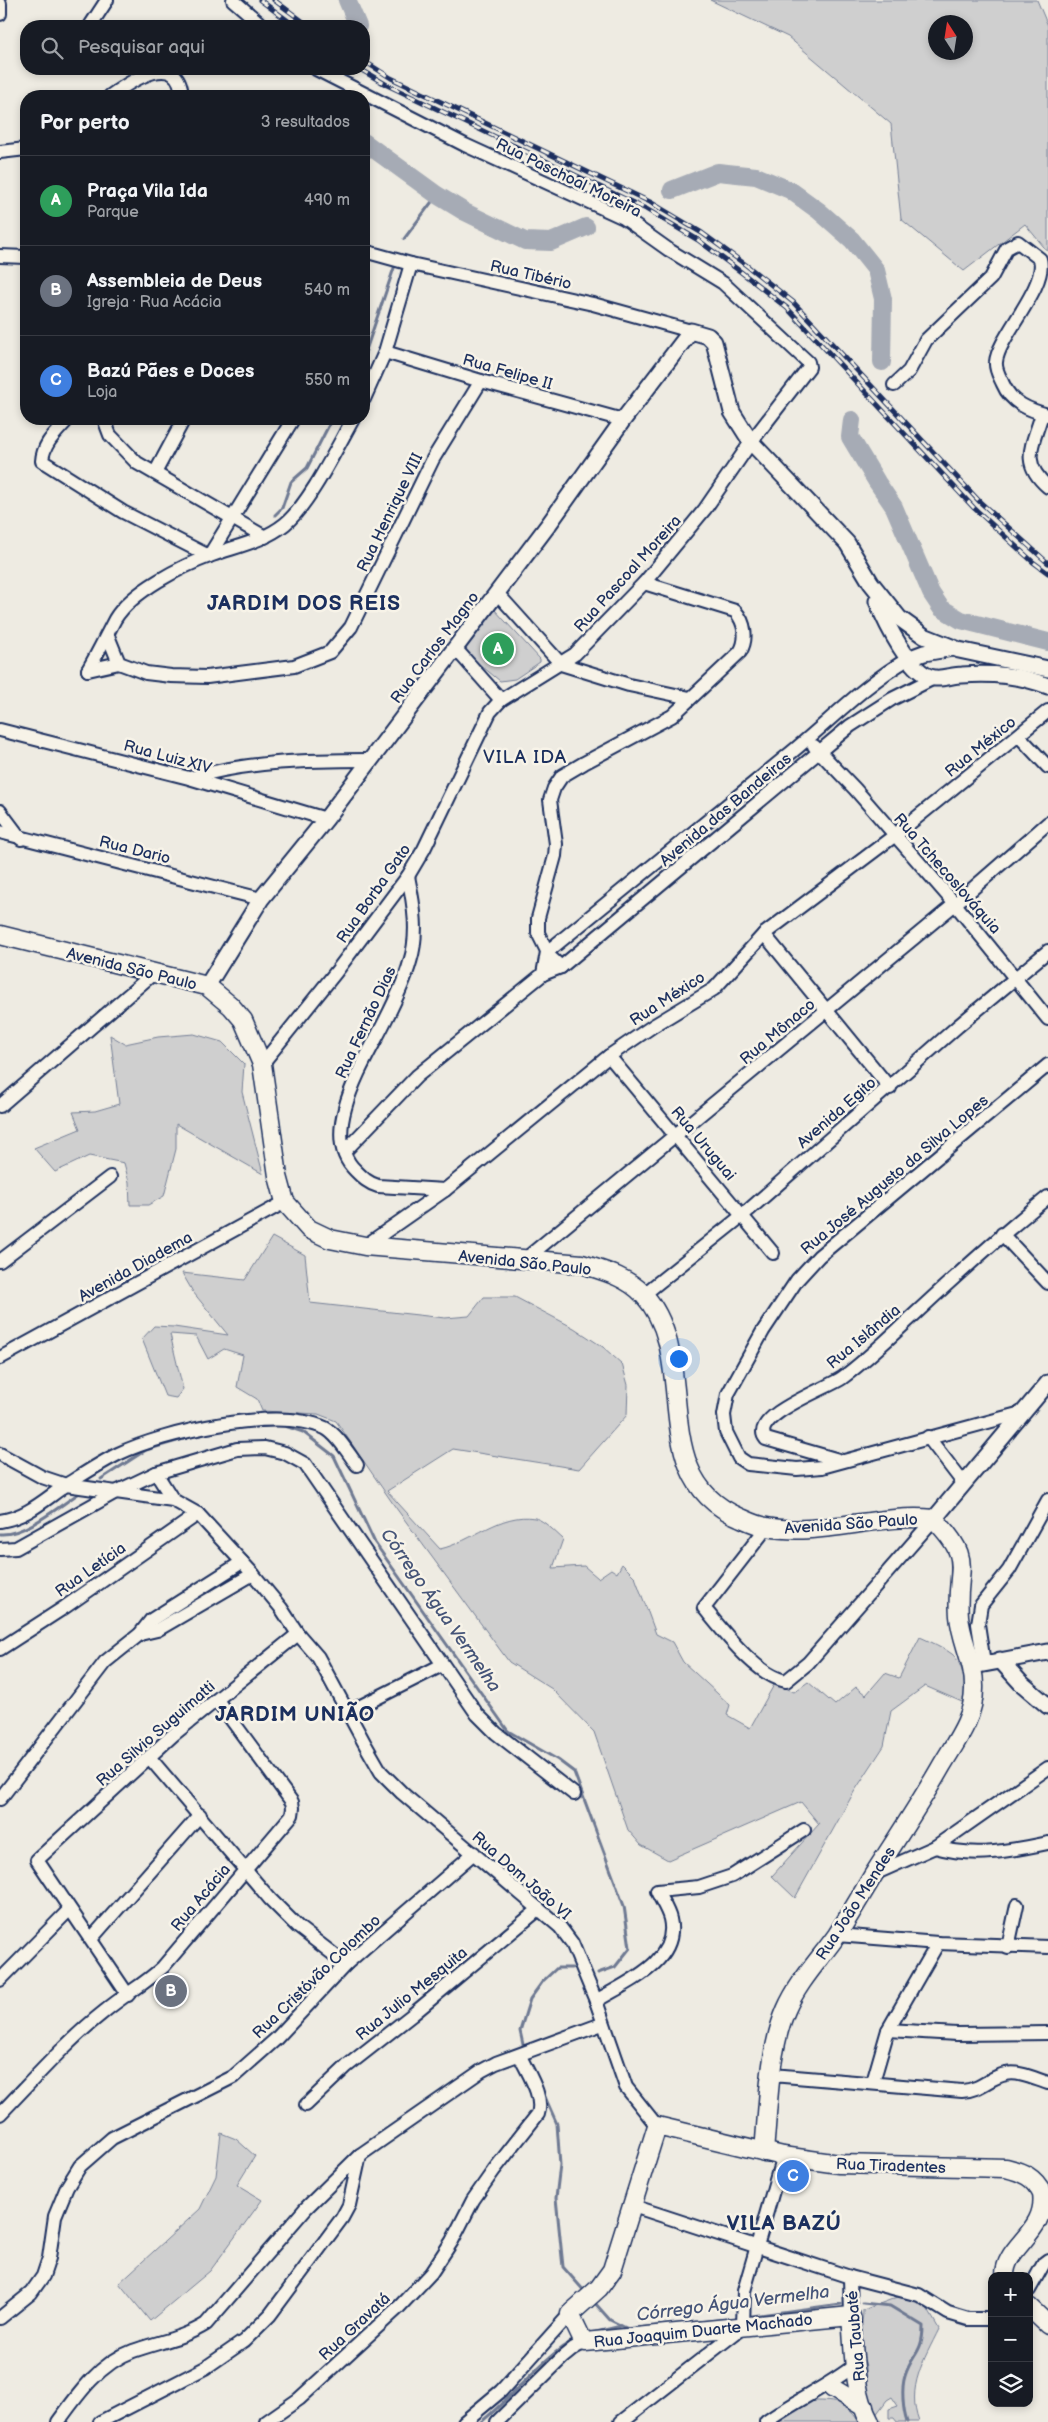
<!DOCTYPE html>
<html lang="pt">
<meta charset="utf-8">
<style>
body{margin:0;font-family:"Balsamiq Sans",sans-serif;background:#20242c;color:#f1f3f6}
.controls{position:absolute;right:15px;bottom:15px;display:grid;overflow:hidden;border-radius:10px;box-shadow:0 2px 8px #0003}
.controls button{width:45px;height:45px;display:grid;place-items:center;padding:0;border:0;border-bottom:1px solid #363941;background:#171b24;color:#f1f3f6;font:25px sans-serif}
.compass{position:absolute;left:928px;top:15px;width:45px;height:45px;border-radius:50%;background:#171b24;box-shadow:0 2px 8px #0003;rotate:348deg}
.you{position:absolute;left:678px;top:1358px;width:18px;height:18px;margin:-12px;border:4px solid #fff;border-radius:50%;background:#1a73e8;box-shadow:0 0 0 8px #1a73e833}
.badge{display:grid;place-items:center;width:32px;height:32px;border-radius:50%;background:#c8321e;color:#fff;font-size:16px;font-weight:700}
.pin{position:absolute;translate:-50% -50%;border:2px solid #fff;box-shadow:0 1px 5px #0006}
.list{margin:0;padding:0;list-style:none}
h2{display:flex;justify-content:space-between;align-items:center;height:65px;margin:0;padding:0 20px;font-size:21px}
h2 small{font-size:16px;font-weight:400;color:#9ea1a6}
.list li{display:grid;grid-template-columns:32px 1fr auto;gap:15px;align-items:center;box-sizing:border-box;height:90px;padding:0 20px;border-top:1px solid #363941}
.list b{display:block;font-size:19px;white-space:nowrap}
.list p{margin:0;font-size:16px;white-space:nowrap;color:#9ea1a6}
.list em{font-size:16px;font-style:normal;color:#9ea1a6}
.icon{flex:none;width:28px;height:28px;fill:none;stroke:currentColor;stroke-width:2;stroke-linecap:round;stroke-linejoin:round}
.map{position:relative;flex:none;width:1048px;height:2422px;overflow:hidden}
.search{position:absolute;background:#171b24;box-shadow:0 2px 8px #0003;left:20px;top:20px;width:350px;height:55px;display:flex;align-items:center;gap:12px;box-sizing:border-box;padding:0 18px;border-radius:20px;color:#9ea1a6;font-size:19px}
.panel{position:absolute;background:#171b24;box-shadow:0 2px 8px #0003;left:20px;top:90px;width:350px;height:335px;border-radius:20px}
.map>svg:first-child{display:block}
.green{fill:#cfcfcf;stroke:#757f96;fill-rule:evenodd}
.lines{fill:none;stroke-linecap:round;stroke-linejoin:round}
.stream{stroke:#6e7992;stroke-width:3}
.river{stroke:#a6abb5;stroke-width:18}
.minor-casing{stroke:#1b2f5e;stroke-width:16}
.tertiary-casing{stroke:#1b2f5e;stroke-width:19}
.secondary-casing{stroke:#1b2f5e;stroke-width:21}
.minor{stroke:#f7f3e8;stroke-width:12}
.tertiary{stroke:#f7f3e8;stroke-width:15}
.secondary{stroke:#f7f3e8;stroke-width:18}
.rail-casing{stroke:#1b2f5e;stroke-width:5}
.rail{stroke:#f7f3e8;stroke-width:3;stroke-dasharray:9;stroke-linecap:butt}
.labels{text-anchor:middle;stroke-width:5;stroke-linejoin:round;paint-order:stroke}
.street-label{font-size:16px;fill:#1b2f5e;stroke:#f7f3e8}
.water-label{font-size:18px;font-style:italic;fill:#455478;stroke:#f7f3e8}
.quarter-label{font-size:19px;letter-spacing:1px;fill:#1b2f5e;stroke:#f7f3e8}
.district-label{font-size:21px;font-weight:bold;letter-spacing:1px;fill:#1b2f5e;stroke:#f7f3e8}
</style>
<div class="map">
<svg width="1048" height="2422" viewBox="0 0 1048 2422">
<rect width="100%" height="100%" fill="#eeebe2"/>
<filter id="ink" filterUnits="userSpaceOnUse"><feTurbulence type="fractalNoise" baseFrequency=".02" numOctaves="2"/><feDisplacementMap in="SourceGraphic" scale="10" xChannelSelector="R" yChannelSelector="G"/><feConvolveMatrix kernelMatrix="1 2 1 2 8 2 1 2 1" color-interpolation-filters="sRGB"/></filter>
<g filter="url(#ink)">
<!-- green -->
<g class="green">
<path d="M710 0H1037L1048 26V252L1025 224 964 271 901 219 891 124 788 37ZM936 22H966V52H936Z"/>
<polygon points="494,609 540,659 540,662 515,679 500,681 467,654 464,644"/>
<polygon points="194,1034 222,1042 244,1064 242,1092 263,1174 176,1124 176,1149 164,1196 148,1205 130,1205 129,1182 124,1163 89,1156 55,1172 34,1148 80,1129 73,1112 95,1111 119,1104 110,1035 125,1044 158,1037"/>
<path d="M272 1237 305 1255 310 1303 445 1318 469 1316 484 1297H515L574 1328 603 1347 622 1364 628 1385 627 1415 579 1469 453 1449 387 1491 440 1549C472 1542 500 1512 535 1518 544 1520 556 1533 563 1539L553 1568 584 1566 598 1578 611 1569 617 1573 622 1564 635 1577 656 1634 672 1642 683 1662 730 1705 727 1715 750 1728 775 1683 794 1692 808 1682 835 1705 856 1687 866 1695 885 1673 899 1678 920 1637C931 1642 943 1647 952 1654 963 1662 968 1690 962 1702L925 1686 891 1711 884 1746 854 1792 795 1898 772 1876 819 1824 801 1802 668 1860 641 1845 628 1830 594 1732 552 1689 509 1662 396 1508 336 1421 318 1414 262 1411 257 1399 237 1387 243 1355 224 1349 208 1359 196 1336 170 1334 183 1389 176 1398 165 1396 142 1339 154 1326 174 1327 228 1335 193 1292 182 1273 245 1280Z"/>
<polygon points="221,2133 236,2139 255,2156 237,2185 262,2200 210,2271 150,2321 119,2283 200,2209 216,2176"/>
<path d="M898 2297 924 2303 939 2329C924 2360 906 2387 919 2422H897L894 2418H889V2409L898 2406 892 2397 887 2400 875 2416C865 2400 868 2385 866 2367 866 2362 862 2357 861 2352 858 2338 863 2324 863 2310Z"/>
<path d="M808 2401C833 2401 845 2400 859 2422H775Z"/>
</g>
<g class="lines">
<!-- stream -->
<g class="stream">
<polyline points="404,239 437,195"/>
<polyline points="364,367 365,353 394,268"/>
<polyline points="275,515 282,508 291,482 307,468 332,419"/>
<polyline points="282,1425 303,1432 334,1456 375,1543 508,1731 558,1760 574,1772 624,1906 630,1948 615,1967 598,1973"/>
<polyline points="101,1479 146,1450 187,1438"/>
<path d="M0 1534C24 1536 58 1507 78 1494"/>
<polyline points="524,2049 520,2031 530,1999 543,1981 557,1968 572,1968"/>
<polyline points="542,2090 557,2124 560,2165 556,2198 563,2267 586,2293"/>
<polyline points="594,2302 610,2320 628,2329 739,2318"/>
<path d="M863 2303 890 2306 923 2326C923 2354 912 2353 905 2376 901 2388 903 2411 907 2422"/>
<polyline points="745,2317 841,2304"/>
<polyline points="592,2333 621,2326"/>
<path d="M481 2422C511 2399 546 2353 576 2339"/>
</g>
<!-- river -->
<g class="river">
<polyline points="347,0 358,26"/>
<polyline points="364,142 437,195 465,212 525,241 551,242 586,227"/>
<polyline points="672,190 718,172 756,176 790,190 819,211 852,240 876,270 883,299 882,362"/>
<polyline points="852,420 850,437 877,482 894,507 931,593 941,608 961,620 1048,642"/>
</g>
<!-- minor casing -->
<g class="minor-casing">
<g id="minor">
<polyline points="233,0 263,26"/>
<polyline points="0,4 0,14"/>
<polyline points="90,26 107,0"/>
<path d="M110 96C131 81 179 48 182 96"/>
<polyline points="0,152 26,149"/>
<polyline points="364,251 411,264 593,304 691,331"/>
<polyline points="0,256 26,257"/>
<polyline points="385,352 481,381 623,420"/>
<path d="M894 385 909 371 926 340 991 278 1007 248 1018 242 1040 259C1048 286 998 337 996 362 995 370 1000 377 1003 384 1011 403 1029 410 1048 415"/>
<polyline points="364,399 385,352 411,264"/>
<path d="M1042 414C1033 445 1019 462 1048 487"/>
<path d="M68 419C57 432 43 443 42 461L123 512 209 556"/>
<polyline points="104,419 110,435 137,463 265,537"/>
<polyline points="155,473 184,419"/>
<polyline points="209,556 293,419"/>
<polyline points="497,593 561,664 629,685 690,698"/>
<polyline points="108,636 119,663 146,673 171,676 207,677 294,666 330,652 351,627 433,459 481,381"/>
<polyline points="455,648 501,700"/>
<path d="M88 670C98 653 106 636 115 619 132 591 182 566 212 555 237 546 264 541 285 524 310 503 336 449 353 419"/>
<polyline points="88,670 119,663"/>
<polyline points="0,730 189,778 326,819"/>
<polyline points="1019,736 1048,767"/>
<polyline points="814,746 855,789 955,904 1048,1019"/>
<path d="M190 778C249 761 309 760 370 760"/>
<polyline points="0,811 21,839"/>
<polyline points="0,832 261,899"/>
<path d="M408 876C414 905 419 934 410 962 404 984 393 1005 383 1025 365 1061 317 1135 356 1171 363 1178 368 1183 378 1186L445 1190"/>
<polyline points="764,934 890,1088"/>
<path d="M561 967 550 957 538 933V918L555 856 556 844 550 800 554 788 562 776 584 763 672 716 740 652C748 639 745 622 735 611L644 583"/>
<path d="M543 974 547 952C627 886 707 822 787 756 827 724 863 685 908 659"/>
<polyline points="609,1056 773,1253"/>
<polyline points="262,1064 336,972 408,876 424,849 490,712 501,700 575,654 644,583 705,509 751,442 809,367 808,362 723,283 669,250 624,218 465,145 316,69"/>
<polyline points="0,1106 155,972"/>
<polyline points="344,1152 417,1076 543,974 561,967 850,726 892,699 934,678"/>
<polyline points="1002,1234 1048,1283"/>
<polyline points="365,1246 445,1190 609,1056 653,1026 714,989 764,934 894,836 1048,711"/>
<polyline points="0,1261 110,1177"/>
<polyline points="523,1261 955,904 1048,823"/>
<polyline points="643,1295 743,1215 958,1026 1048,951"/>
<polyline points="0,1358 285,1202"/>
<polyline points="1025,1412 844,1461 822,1467 797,1469 748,1464 739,1458 726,1432 724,1415 728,1394 763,1331 797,1280 819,1256 1048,1065"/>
<polyline points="928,1437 964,1484"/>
<polyline points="0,1454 42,1477 66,1485 173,1500 198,1514 253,1574 281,1608 298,1634 318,1657 366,1746 381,1772 402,1793 560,1927 572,1943 596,2001 626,2087 657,2126"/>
<path d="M842 1461 766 1439C747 1417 828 1388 842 1378 868 1359 892 1335 916 1313 959 1273 1002 1234 1048 1197"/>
<polyline points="156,1473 173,1500"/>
<path d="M0 1521C27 1517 44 1500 66 1485 82 1475 100 1463 118 1454 164 1432 277 1406 325 1428 338 1435 348 1453 357 1465"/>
<path d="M767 1527 704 1608C723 1631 757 1676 786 1681L808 1663 934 1519"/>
<polyline points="0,1549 16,1548 114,1493 156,1473 237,1449 265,1448 285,1453 305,1464 477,1714 496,1733 574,1794"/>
<polyline points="140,1634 157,1630 253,1574"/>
<polyline points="0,1649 65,1607 198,1514"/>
<polyline points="984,1663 978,1624 981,1605 1009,1570 1048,1500"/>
<polyline points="349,1712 442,1665"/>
<polyline points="149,1757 270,1899 298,1927 346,1964"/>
<polyline points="0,1799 105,1662 140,1634 151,1620 242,1562"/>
<path d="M935 1847C974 1858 1010 1851 1048 1843"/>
<polyline points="874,1874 935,1847 1048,1768"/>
<polyline points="837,1935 938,1943 1048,1947"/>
<polyline points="91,1939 200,1815"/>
<polyline points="1008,1947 1017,1905"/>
<polyline points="0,1980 69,1910"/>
<polyline points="128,1995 37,1860 173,1735 298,1634"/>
<path d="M596 2001C625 1983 680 1962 670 1919 668 1910 661 1900 657 1891L699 1887 732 1876 804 1830"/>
<polyline points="888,2030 957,2034 1048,2033"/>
<path d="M772 2075 962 2091C982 2090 989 2077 1006 2074 1019 2071 1035 2079 1048 2083"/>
<polyline points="873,2082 888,2030 938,1943"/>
<polyline points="306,2105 347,2066 412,2015 539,1909"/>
<path d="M0 2114C34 2079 67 2041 105 2011 124 1995 145 1984 163 1967L292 1815 293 1808 292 1802 217 1700"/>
<polyline points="633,2206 850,2277 919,2295 948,2313 968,2319 992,2319"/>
<polyline points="850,2277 851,2316"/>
<polyline points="1029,2290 1044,2263 1048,2260"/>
<polyline points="0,2318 31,2293 43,2276 49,2258 55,2216 67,2187 80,2166 112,2138 233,2077 276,2039 346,1964 474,1853"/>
<path d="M58 2422C78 2394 100 2363 133 2351 158 2342 184 2338 206 2324L306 2208 360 2155 481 2071 496 2063 602 2024"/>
<polyline points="100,2422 205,2368 244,2341 270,2315 342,2218 349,2205 360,2155"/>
<path d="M266 2422 299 2399 399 2307 431 2273 452 2241 473 2200 494 2170 538 2114C544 2096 527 2072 520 2056"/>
<polyline points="464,2422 501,2391 570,2314"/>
<polyline points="497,2422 563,2357 574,2348 585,2342"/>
<polyline points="621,2422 743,2327 744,2291 783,2156"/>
<path d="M766 2422C795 2401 827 2387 855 2365"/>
</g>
</g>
<!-- tertiary casing -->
<g class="tertiary-casing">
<g id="tertiary">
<path d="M877 601C885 621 911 677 935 678 943 679 953 675 962 675 993 673 1019 675 1048 686"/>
<polyline points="908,659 924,653 953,648"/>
<polyline points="207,986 261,899 326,819 549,524 623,420 691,331 708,336 714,342 732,412 751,442 847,543 871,583 899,618 924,636 959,650 1048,669"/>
<polyline points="934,1519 1048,1383"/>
<polyline points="1000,1660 1021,1683 1048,1706"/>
<polyline points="973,1666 1048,1652"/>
</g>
</g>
<!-- secondary casing -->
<g class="secondary-casing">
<g id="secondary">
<path d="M0 935 207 986 231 1006 243 1020 262 1064 278 1176 285 1202 309 1229 330 1239 365 1246 582 1264C604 1271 627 1277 643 1294 702 1357 644 1478 739 1517 748 1521 758 1526 767 1527 821 1537 879 1513 934 1519 976 1562 955 1566 959 1616 961 1641 975 1663 974 1689 974 1718 956 1741 942 1765 921 1802 897 1838 874 1874 862 1894 850 1915 837 1935 820 1959 798 1982 786 2010 769 2049 768 2109 764 2152"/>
<polyline points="1029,2307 1048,2325"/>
<polyline points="832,2388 864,2407"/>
<path d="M870 2422C853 2391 854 2350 851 2316L585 2342 582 2339 570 2314 599 2288 612 2270 657 2126 783 2156 839 2164 1006 2168C1022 2172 1035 2177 1042 2193 1048 2232 1004 2246 1005 2276"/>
</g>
</g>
<!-- minor -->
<use href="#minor" class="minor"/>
<!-- tertiary -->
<use href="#tertiary" class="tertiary"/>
<!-- secondary -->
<use href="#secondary" class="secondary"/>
<!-- rail casing -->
<g class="rail-casing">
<g id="rail">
<polyline points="260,0 295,26"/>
<polyline points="274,0 309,26"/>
<polyline points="364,61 391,78 650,202 702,233 746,265 793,302 980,502 1048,563"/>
<polyline points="360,69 387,85 646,209 698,240 741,272 787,308 974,508 1033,562 1048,573"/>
</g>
</g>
<!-- rail -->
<use href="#rail" class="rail"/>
</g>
</g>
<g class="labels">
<!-- street labels -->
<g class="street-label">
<text transform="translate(569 177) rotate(26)" y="6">Rua Paschoal Moreira</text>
<text transform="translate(531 274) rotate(13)" y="6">Rua Tibério</text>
<text transform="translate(508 371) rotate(16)" y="6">Rua Felipe II</text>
<text transform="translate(389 512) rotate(-64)" y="6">Rua Henrique VIII</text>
<text transform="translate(627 573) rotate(-48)" y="6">Rua Pascoal Moreira</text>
<text transform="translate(434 647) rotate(-53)" y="6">Rua Carlos Magno</text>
<text transform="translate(980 746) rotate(-39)" y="6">Rua México</text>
<text transform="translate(168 756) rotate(15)" y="6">Rua Luiz XIV</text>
<text transform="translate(725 809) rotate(-40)" y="6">Avenida das Bandeiras</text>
<text transform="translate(135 849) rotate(14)" y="6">Rua Dario</text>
<text transform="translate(948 873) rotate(49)" y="6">Rua Tchecoslováquia</text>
<text transform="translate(373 893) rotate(-55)" y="6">Rua Borba Gato</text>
<text transform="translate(132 968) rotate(14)" y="6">Avenida São Paulo</text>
<text transform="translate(667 998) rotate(-33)" y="6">Rua México</text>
<text transform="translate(365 1022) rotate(-65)" y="6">Rua Fernão Dias</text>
<text transform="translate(777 1031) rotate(-40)" y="6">Rua Mônaco</text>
<text transform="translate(836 1112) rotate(-41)" y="6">Avenida Egito</text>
<text transform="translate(704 1143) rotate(50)" y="6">Rua Uruguai</text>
<text transform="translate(894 1174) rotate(-40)" y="6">Rua José Augusto da Silva Lopes</text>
<text transform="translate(525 1262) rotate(6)" y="6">Avenida São Paulo</text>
<text transform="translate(135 1266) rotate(-29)" y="6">Avenida Diadema</text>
<text transform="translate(863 1336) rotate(-40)" y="6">Rua Islândia</text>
<text transform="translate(851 1523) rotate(-4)" y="6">Avenida São Paulo</text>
<text transform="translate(90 1569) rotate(-35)" y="6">Rua Letícia</text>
<text transform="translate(155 1733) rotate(-41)" y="6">Rua Silvio Suguimatti</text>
<text transform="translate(522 1875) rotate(41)" y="6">Rua Dom João VI</text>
<text transform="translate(200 1897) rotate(-50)" y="6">Rua Acácia</text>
<text transform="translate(855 1903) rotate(-57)" y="6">Rua João Mendes</text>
<text transform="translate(316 1976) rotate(-44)" y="6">Rua Cristóvão Colombo</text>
<text transform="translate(411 1993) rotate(-39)" y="6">Rua Julio Mesquita</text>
<text transform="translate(891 2165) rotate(2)" y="6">Rua Tiradentes</text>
<text transform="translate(354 2326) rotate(-43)" y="6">Rua Gravatá</text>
<text transform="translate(703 2330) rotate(-6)" y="6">Rua Joaquim Duarte Machado</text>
<text transform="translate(855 2336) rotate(-95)" y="6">Rua Taubaté</text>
</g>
<!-- water labels -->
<g class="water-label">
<text transform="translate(441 1610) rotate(55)" y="6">Córrego Água Vermelha</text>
<text transform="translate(733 2303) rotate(-7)" y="6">Córrego Água Vermelha</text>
</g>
<!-- quarter labels -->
<g class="quarter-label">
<text x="525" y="763">VILA IDA</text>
</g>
<!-- district labels -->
<g class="district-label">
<text x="304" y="610">JARDIM DOS REIS</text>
<text x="295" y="1721">JARDIM UNIÃO</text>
<text x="784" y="2230">VILA BAZÚ</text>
</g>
</g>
</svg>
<div class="controls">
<button>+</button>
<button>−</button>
<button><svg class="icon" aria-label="layers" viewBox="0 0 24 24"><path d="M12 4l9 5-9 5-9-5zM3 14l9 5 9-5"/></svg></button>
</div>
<svg class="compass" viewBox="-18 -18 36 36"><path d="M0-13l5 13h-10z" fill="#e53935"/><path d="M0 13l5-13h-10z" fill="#9ea1a6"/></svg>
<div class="you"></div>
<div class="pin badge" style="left:498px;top:649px;background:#2e9e5b">A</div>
<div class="pin badge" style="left:171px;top:1991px;background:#6b7280">B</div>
<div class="pin badge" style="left:793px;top:2176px;background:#3f7fe0">C</div>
<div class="search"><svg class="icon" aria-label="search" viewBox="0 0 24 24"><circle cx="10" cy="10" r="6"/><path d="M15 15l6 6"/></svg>Pesquisar aqui</div>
<section class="panel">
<h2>Por perto<small>3 resultados</small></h2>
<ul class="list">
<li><span class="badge" style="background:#2e9e5b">A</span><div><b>Praça Vila Ida</b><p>Parque</p></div><em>490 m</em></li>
<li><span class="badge" style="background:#6b7280">B</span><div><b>Assembleia de Deus</b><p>Igreja · Rua Acácia</p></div><em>540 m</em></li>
<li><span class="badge" style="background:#3f7fe0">C</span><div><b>Bazú Pães e Doces</b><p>Loja</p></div><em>550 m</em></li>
</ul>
</section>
</div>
